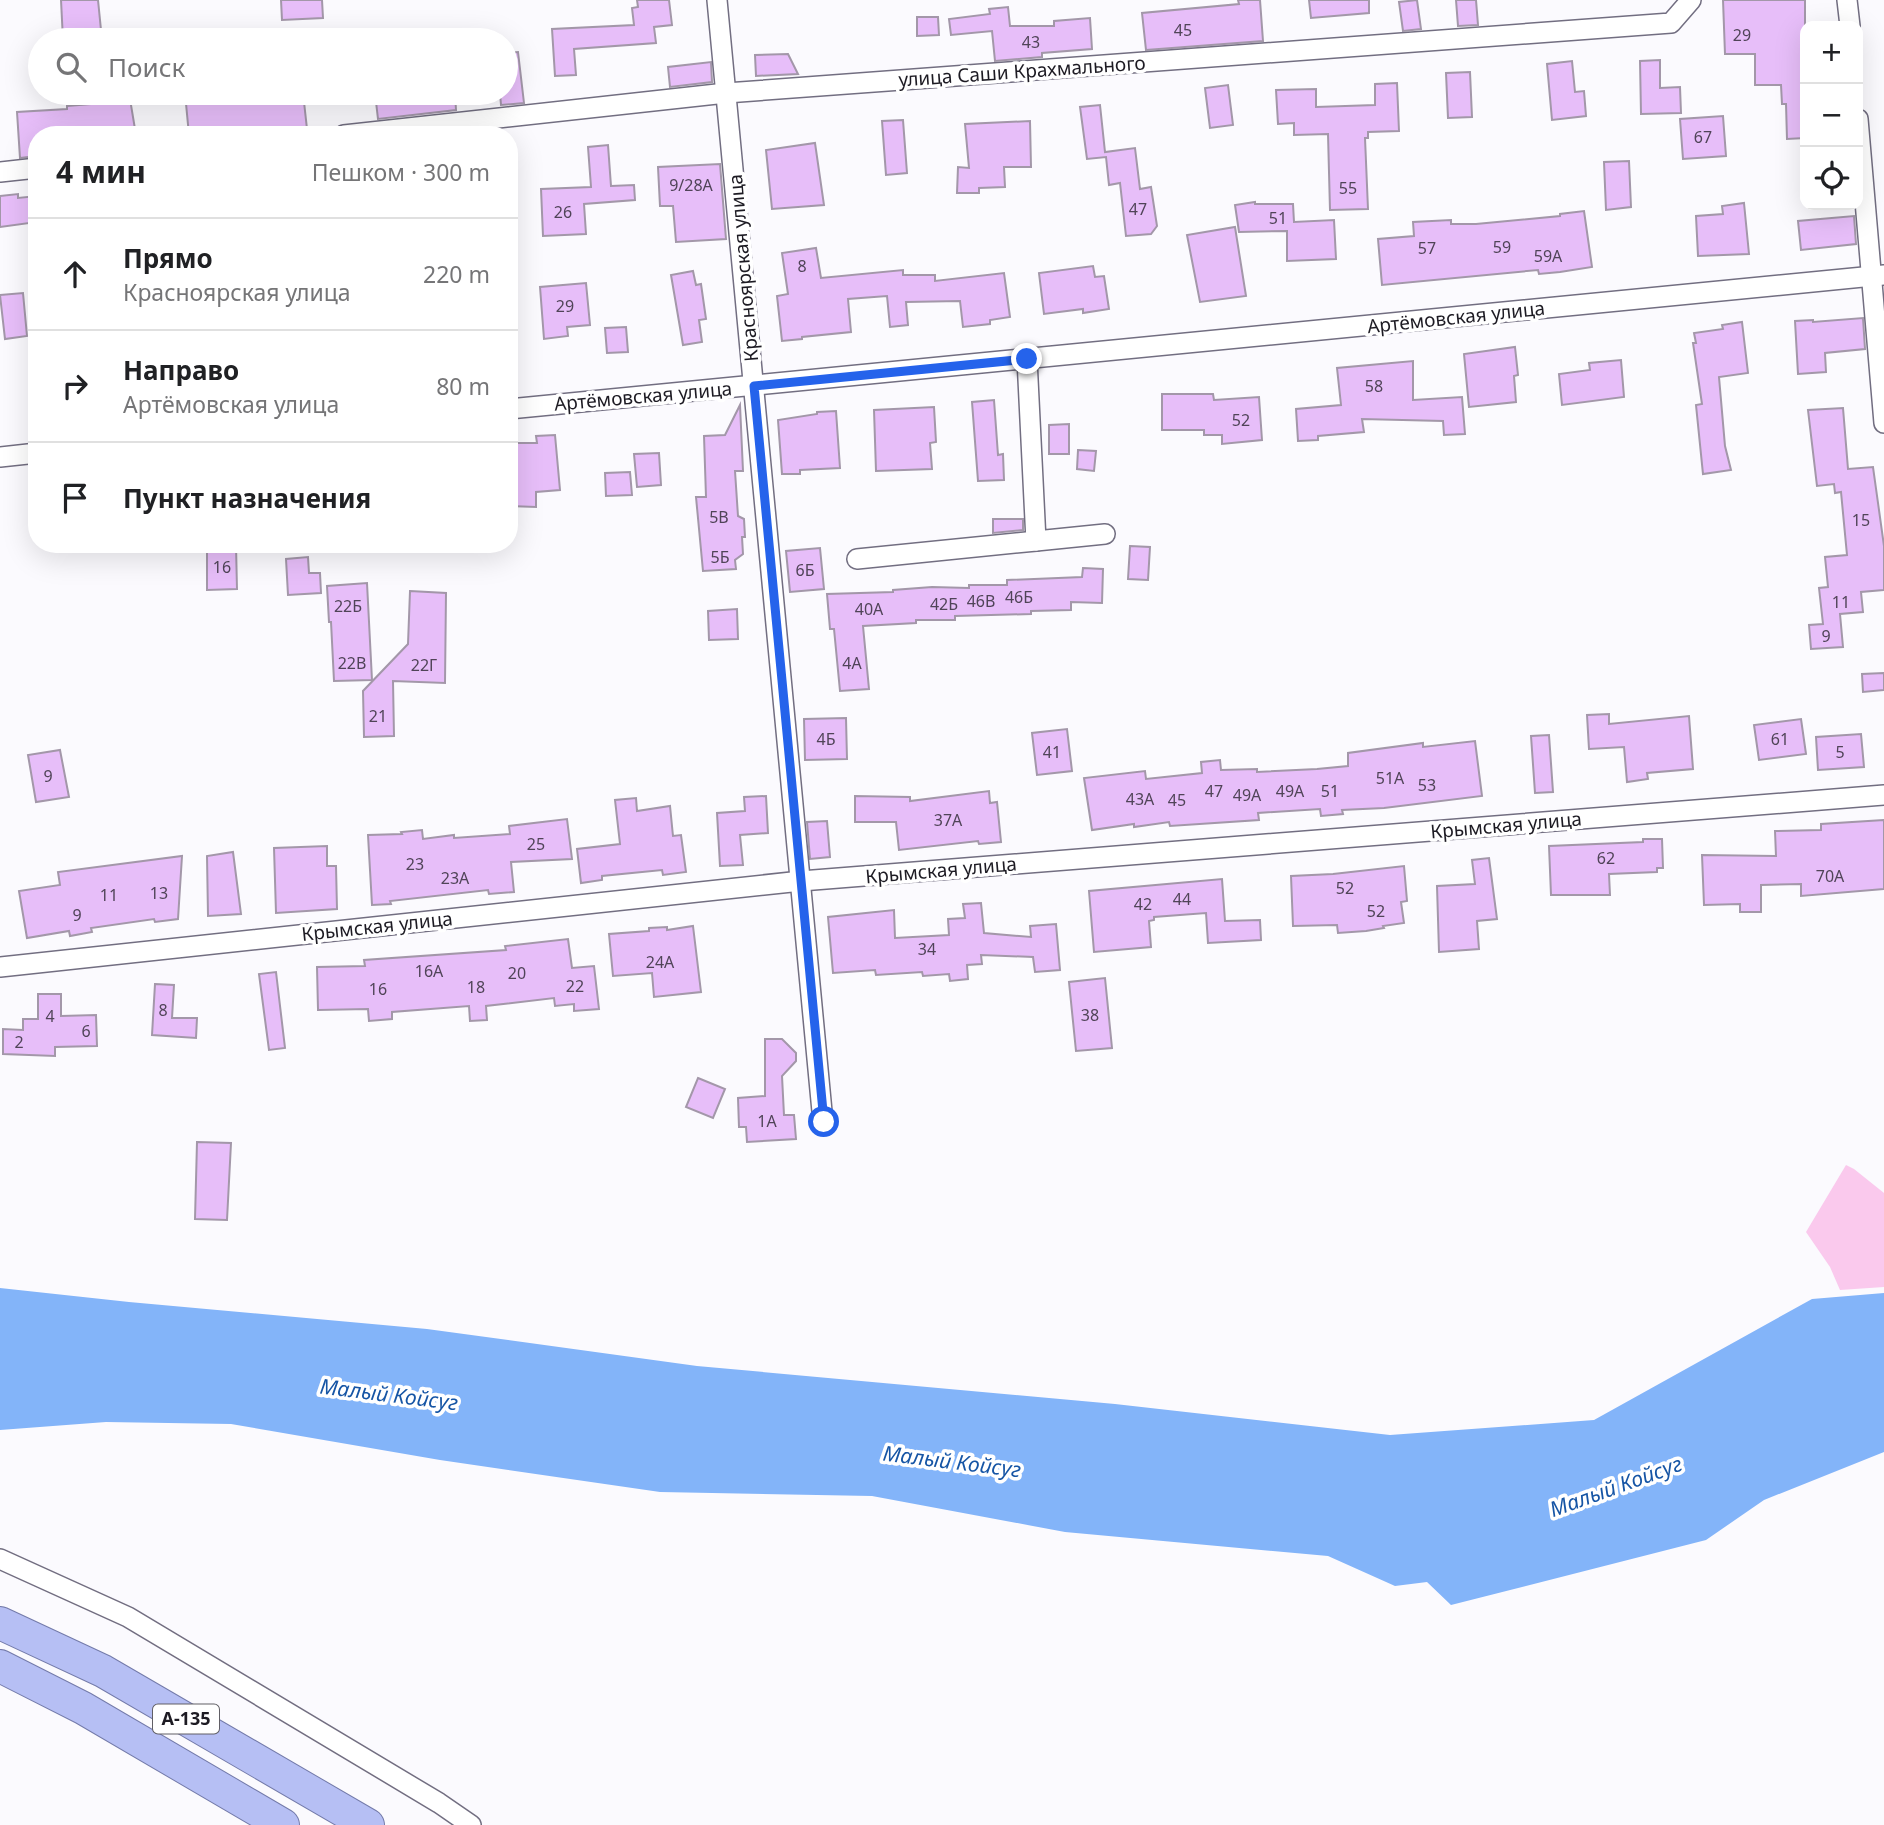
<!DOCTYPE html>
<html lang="ru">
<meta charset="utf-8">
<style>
body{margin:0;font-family:"Noto Sans",sans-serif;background:#f2f2f2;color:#202124}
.controls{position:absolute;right:21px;top:21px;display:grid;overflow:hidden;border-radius:14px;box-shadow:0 7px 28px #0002}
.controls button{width:63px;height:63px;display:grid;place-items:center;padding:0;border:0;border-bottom:2px solid #e0e0e0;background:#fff;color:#202124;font:35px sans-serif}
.stop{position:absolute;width:21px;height:21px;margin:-16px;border:5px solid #2563eb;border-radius:50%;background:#fff}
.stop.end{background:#2563eb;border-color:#fff;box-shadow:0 2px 7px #0008}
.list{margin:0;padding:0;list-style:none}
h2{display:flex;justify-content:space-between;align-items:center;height:91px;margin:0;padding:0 28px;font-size:30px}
h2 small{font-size:23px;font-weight:400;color:#757577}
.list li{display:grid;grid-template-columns:46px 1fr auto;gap:21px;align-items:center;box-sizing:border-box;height:112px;padding:0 28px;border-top:2px solid #e0e0e0}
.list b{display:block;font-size:26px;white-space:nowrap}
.list p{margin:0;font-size:23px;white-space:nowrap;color:#757577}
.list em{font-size:23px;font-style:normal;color:#757577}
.icon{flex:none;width:38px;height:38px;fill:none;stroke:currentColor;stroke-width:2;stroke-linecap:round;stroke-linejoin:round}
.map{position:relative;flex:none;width:1884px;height:1825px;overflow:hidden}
.search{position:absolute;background:#fff;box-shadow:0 7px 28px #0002;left:28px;top:28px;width:490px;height:77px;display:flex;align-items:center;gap:18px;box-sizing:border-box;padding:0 24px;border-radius:38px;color:#757577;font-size:26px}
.panel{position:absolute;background:#fff;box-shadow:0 7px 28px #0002;left:28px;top:126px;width:490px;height:427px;border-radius:28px}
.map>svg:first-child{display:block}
.green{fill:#fac9ed}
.water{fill:#83b4f9}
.building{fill:#e7bef9;stroke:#a397a9;stroke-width:2}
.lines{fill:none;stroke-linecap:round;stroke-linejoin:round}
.minor-casing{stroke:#726e81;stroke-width:22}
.trunk-casing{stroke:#747baa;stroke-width:34}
.minor{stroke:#fff;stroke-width:19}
.trunk{stroke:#b6bff4;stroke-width:32}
.route{stroke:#2563eb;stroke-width:9}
.labels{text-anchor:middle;stroke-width:7;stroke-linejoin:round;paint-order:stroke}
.number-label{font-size:16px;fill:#504458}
.shield{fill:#fff;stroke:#615f65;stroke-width:2}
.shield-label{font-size:18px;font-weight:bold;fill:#1d1b23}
.street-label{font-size:19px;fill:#1d1b23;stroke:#fff}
.water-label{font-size:21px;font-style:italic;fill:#1655a5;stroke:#fff}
</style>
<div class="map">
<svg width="1884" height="1825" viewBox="0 0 1884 1825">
<rect width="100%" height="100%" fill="#fbfafe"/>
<!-- green -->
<polygon class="green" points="1846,1165 1854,1169 1884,1193 1884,1287 1840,1290 1830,1267 1806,1232"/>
<!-- water -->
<polygon class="water" points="0,1288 129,1302 427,1329 697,1366 1115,1404 1390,1435 1594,1420 1812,1299 1884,1293 1884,1452 1764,1500 1706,1540 1451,1605 1427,1582 1395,1586 1328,1556 1065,1532 872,1496 660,1492 440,1460 231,1424 106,1422 0,1430"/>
<!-- building -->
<g class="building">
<polygon points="61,0 98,0 102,40 63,40"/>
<polygon points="281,0 322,0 323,18 282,20"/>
<polygon points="637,0 669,0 672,25 654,27 656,43 574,49 576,75 555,76 552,29 634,25 632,8 638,7"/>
<polygon points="1238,0 1260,0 1263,41 1146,50 1142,13 1239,4"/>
<polygon points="1309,0 1369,0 1369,13 1311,18"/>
<polygon points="1417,0 1421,29 1403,31 1399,2"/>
<polygon points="1456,0 1476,0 1478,25 1458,26"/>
<polygon points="1723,0 1805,0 1805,138 1787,139 1786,104 1782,104 1781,85 1755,85 1755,54 1725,54"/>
<polygon points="1008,7 1010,26 1054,26 1054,21 1090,18 1092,49 1042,53 1042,57 995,61 992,31 951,35 949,19 990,14 989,9"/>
<polygon points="917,17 938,17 939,35 917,36"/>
<polygon points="518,52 524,103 501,105 500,93 506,93 506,53"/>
<polygon points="788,54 798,74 756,76 755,55"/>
<polygon points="1660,60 1660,88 1680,87 1681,113 1641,114 1640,61"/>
<polygon points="1572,61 1575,92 1584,91 1586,116 1552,120 1547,64"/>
<polygon points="711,62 712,82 670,87 668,67"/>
<polygon points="1470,72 1472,117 1448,118 1446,73"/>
<polygon points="1397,83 1399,131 1368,132 1368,138 1365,138 1368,209 1330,210 1328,134 1294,135 1294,123 1278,124 1276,90 1316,89 1316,107 1375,105 1375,84"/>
<polygon points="1228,85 1233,125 1210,128 1205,88"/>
<polygon points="89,93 129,93 136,135 37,135 37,156 20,158 17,112 67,109 67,106 90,104"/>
<polygon points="185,93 203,93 204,96 303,93 307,129 258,135 189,135"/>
<polygon points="375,93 455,93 456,110 378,119"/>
<polygon points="1100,105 1105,152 1135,148 1140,189 1151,187 1157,226 1151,234 1126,236 1120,183 1109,185 1106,157 1087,159 1080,107"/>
<polygon points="1723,116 1726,156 1683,159 1680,119"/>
<polygon points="903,120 907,173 886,175 882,121"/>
<polygon points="1030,121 1031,167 1004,167 1005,187 979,188 979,193 957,193 958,167 969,168 965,124"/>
<polygon points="815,143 824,205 772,209 766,150"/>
<polygon points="608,145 611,186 634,185 635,200 584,204 586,234 543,236 541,189 591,187 588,147"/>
<polygon points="1629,161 1631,207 1606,210 1604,162"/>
<polygon points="720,164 726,239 676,242 673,206 660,206 658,167"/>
<polygon points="18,194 18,198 37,196 37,222 0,227 0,196"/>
<polygon points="1255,202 1255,204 1293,204 1294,222 1334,220 1336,259 1287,261 1287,231 1239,232 1235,205"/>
<polygon points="1744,203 1749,254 1698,256 1696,216 1723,214 1722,206"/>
<polygon points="1584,211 1592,267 1560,272 1539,274 1538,270 1382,285 1378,239 1414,236 1413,222 1451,220 1451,224 1476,224 1560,216 1560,214"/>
<polygon points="1854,216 1856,244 1801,250 1798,221"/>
<polygon points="1235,227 1246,296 1200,302 1187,235"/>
<polygon points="816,248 821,278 903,270 903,275 935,275 935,281 1004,273 1010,317 990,320 990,324 963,327 960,301 906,302 908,325 890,327 887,296 848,299 851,332 802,337 802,339 782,341 777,296 788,294 782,253"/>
<polygon points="1093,266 1095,277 1104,276 1109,309 1083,313 1083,309 1044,314 1039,273"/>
<polygon points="693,271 696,285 701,284 706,319 699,320 702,342 683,345 671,275"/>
<polygon points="586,283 590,325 567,327 568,336 544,339 540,287"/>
<polygon points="23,293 27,336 5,339 0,295"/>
<polygon points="1863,318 1865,349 1825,353 1826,372 1798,374 1795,321 1813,320 1813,322"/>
<polygon points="1742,322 1748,373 1719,377 1725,446 1731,470 1703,474 1696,405 1702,404 1693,343 1696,343 1694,333 1723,329 1722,325"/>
<polygon points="626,327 628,352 607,353 605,328"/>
<polygon points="1515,347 1518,375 1514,376 1516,402 1469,407 1464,354"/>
<polygon points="1621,360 1624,397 1562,405 1559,374 1590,370 1589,363"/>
<polygon points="1413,361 1413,400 1462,397 1465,434 1444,435 1443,421 1362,419 1364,432 1318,436 1318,440 1298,441 1296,409 1341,405 1337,368"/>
<polygon points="1162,394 1213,394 1214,400 1259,397 1262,440 1222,444 1222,435 1204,435 1204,430 1162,430"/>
<polygon points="994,400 998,455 1003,454 1004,480 978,481 972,402"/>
<polygon points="740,405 743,471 735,471 738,516 744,519 745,537 742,537 743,554 735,560 736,569 703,571 696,497 706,497 704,436 725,435"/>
<polygon points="934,407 936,442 930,443 932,469 876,471 874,410"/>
<polygon points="1843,408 1848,469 1873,467 1884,546 1884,590 1861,592 1863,612 1840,614 1843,647 1811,649 1809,625 1823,624 1819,588 1828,587 1825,557 1847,555 1841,492 1835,493 1834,484 1817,486 1808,410"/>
<polygon points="836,411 840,468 800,470 800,474 782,474 778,420 817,414 817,412"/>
<polygon points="1069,424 1069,454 1049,454 1049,425"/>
<polygon points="555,435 560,490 536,492 536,507 509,506 509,443 537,443 536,436"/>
<polygon points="1078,450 1096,451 1094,471 1077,469"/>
<polygon points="659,453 661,485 637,487 634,454"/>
<polygon points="630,472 632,495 606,496 605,473"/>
<polygon points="993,519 1023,519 1023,530 993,533"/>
<polygon points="207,545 236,545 237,589 207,590"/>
<polygon points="1130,546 1150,547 1148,580 1128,579"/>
<polygon points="820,548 824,589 790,592 786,551"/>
<polygon points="308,557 309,573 320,573 321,593 288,595 286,559"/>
<polygon points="1083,568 1103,569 1102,603 1071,602 1071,610 1031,611 1031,614 955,616 955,620 916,620 916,623 863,626 869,689 840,691 834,629 830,629 827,594 893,592 893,590 932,587 969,588 969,585 1007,585 1007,580 1082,577"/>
<polygon points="367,583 372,680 334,681 331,622 329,622 327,586"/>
<polygon points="410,591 446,593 445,683 393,681 394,736 364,737 363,691 408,644"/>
<polygon points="737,609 738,639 709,640 708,611"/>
<polygon points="1884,673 1884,690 1863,692 1862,674"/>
<polygon points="1609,714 1609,724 1689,716 1693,769 1647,773 1648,779 1627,782 1624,747 1589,749 1587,715"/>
<polygon points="846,718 847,759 805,760 804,719"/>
<polygon points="1801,719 1806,754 1759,760 1754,725"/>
<polygon points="1067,729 1072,771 1037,775 1032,733"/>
<polygon points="1861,734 1864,767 1818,770 1816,737"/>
<polygon points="1549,735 1553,792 1535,793 1531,736"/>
<polygon points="1475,741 1482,796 1384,808 1342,810 1343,814 1321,816 1320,809 1258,813 1259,820 1170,826 1169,822 1134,827 1134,824 1092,830 1084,778 1145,771 1146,779 1202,773 1201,762 1220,760 1221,770 1257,769 1257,772 1317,769 1348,766 1348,753 1423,743 1423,747"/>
<polygon points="60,750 69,797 36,802 28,755"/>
<polygon points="989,791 990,803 997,802 1001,842 979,844 978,841 899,850 896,822 855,822 855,796 910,797 910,801"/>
<polygon points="766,796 768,833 740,835 743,865 720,866 717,813 745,811 744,797"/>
<polygon points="636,798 637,811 670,806 673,836 681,835 686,872 663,875 662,870 602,876 602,880 581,883 577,849 620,844 615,800"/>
<polygon points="567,819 572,859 511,862 514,892 489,894 488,890 390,901 391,904 372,905 368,835 402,834 401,832 422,830 423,839 454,835 454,838 510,834 509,826"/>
<polygon points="1884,820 1884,889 1801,896 1801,884 1761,885 1761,912 1740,912 1740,904 1704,905 1702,855 1776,856 1775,831 1821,830 1821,824"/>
<polygon points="827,821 830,857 810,859 807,822"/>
<polygon points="1643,839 1662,839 1663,868 1657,868 1657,872 1609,874 1610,895 1551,895 1549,846 1643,842"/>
<polygon points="327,846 327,866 336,866 337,909 276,913 274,848"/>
<polygon points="233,852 241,914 208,916 207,856"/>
<polygon points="182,856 178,919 155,922 154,919 91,928 92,932 70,936 69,931 27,938 19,891 60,885 58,872"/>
<polygon points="1489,858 1497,919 1477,921 1479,949 1439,952 1437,886 1475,884 1472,860"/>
<polygon points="1404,866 1407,901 1401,902 1404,923 1383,926 1384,928 1366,931 1338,933 1337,925 1293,926 1291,876 1333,874"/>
<polygon points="1222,879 1225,921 1260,920 1261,940 1208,943 1206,913 1154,917 1154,920 1149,921 1151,947 1094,952 1089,891"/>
<polygon points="981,903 984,933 1031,937 1030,926 1056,924 1060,970 1035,972 1033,957 981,955 982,964 967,965 968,979 950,981 949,974 923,976 922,972 876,975 875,970 833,973 828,917 894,910 895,938 949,935 948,919 965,918 963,904"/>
<polygon points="693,926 701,992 654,997 652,973 613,976 609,934 649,931 649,928 667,927 667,930"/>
<polygon points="568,939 572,968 594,966 599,1009 574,1011 574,1004 555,1006 554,998 486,1006 487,1020 470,1021 469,1006 392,1012 392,1019 369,1021 368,1009 318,1010 317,967 365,966 364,960 506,950 505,946"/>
<polygon points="276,972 285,1048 269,1050 259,974"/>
<polygon points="1105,978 1112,1048 1076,1051 1069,982"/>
<polygon points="155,984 174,985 172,1018 197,1018 196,1038 152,1035"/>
<polygon points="38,994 61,994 61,1016 96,1015 97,1046 55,1047 55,1056 3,1054 3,1029 23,1030 23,1019 38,1019"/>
<polygon points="765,1039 782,1039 796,1053 796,1061 782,1076 784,1115 794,1115 796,1139 747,1142 746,1127 739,1127 738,1098 765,1096"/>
<polygon points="698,1078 725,1089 713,1118 686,1107"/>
<polygon points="197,1142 231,1143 227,1220 195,1219"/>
</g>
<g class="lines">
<!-- minor casing -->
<g class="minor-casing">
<g id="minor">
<polyline points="717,0 823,1122"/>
<polyline points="1847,0 1850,26"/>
<polyline points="1858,119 1884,423"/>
<polyline points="344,135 726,93 1671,23 1691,0"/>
<polyline points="0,172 37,168"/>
<polyline points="1027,359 1036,541 1105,534"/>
<polyline points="509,409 1884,275"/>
<polyline points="0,457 37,453"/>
<polyline points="857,559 1036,541"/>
<polyline points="0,967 801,881 1884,795"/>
<polyline points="0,1559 128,1617 439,1803 471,1825"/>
</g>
</g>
<!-- trunk casing -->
<g class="trunk-casing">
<g id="trunk">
<polyline points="0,1623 103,1671 368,1825"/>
<polyline points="0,1666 83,1708 283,1825"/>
</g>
</g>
<!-- minor -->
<use href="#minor" class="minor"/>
<!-- trunk -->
<use href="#trunk" class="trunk"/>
</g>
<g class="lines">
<!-- route -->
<polyline class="route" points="824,1122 754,386 1027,359"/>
</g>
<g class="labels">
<!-- number labels -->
<g class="number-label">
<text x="1183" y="36">45</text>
<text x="1742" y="41">29</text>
<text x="1031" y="48">43</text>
<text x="1703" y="143">67</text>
<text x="691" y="191">9/28А</text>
<text x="1348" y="194">55</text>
<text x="1138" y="215">47</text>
<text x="563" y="218">26</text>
<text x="1278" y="224">51</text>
<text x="1502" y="253">59</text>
<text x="1427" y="254">57</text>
<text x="1548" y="262">59А</text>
<text x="802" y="272">8</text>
<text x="565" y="312">29</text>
<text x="1374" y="392">58</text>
<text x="1241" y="426">52</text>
<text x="719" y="523">5В</text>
<text x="1861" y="526">15</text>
<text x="720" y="563">5Б</text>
<text x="222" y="573">16</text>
<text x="805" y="576">6Б</text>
<text x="1019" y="603">46Б</text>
<text x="981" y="607">46В</text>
<text x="1841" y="608">11</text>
<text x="944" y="610">42Б</text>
<text x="348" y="612">22Б</text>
<text x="869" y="615">40А</text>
<text x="1826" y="642">9</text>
<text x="352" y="669">22В</text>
<text x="852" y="669">4А</text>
<text x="424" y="671">22Г</text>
<text x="378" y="722">21</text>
<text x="826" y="745">4Б</text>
<text x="1780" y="745">61</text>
<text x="1052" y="758">41</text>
<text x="1840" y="758">5</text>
<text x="48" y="782">9</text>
<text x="1390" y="784">51А</text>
<text x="1427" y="791">53</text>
<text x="1214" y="797">47</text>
<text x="1290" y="797">49А</text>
<text x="1330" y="797">51</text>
<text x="1247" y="801">49А</text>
<text x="1140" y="805">43А</text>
<text x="1177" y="806">45</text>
<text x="948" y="826">37А</text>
<text x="536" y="850">25</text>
<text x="1606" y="864">62</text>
<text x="415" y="870">23</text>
<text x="1830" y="882">70А</text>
<text x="455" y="884">23А</text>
<text x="1345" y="894">52</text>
<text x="159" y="899">13</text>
<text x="109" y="901">11</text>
<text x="1182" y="905">44</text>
<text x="1143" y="910">42</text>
<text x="1376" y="917">52</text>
<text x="77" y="921">9</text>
<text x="927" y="955">34</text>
<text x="660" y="968">24А</text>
<text x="429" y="977">16А</text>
<text x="517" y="979">20</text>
<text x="575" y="992">22</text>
<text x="476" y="993">18</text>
<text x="378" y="995">16</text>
<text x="163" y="1016">8</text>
<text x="1090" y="1021">38</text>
<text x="50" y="1022">4</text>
<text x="86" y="1037">6</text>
<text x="19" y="1048">2</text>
<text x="767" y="1127">1А</text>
</g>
<!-- shield labels -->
<rect class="shield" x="153" y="1704.5" width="66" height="29" rx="5"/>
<g class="shield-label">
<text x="186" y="1725">А-135</text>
</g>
<!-- street labels -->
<g class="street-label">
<text transform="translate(1022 71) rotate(-4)" y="7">улица Саши Крахмального</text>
<text transform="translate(743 268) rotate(-95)" y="7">Красноярская улица</text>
<text transform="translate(1456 317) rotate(-6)" y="7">Артёмовская улица</text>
<text transform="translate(643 396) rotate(-5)" y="7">Артёмовская улица</text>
<text transform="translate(1506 825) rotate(-5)" y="7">Крымская улица</text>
<text transform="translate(941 870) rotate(-5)" y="7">Крымская улица</text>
<text transform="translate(377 926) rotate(-6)" y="7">Крымская улица</text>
</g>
<!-- water labels -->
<g class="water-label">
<text transform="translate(389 1395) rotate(7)" y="7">Малый Койсуг</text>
<text transform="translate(952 1462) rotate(7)" y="7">Малый Койсуг</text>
<text transform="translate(1616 1487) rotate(-20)" y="7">Малый Койсуг</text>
</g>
</g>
</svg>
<div class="controls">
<button>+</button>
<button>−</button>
<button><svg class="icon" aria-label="locate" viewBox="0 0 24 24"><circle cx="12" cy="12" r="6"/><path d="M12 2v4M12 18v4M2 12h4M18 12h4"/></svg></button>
</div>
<div class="stop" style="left:824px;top:1122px"></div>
<div class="stop end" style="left:1027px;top:359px"></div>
<div class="search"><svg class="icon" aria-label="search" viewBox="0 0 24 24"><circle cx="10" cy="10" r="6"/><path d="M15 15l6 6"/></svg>Поиск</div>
<section class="panel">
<h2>4 мин<small>Пешком · 300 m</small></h2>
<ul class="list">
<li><svg class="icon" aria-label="ahead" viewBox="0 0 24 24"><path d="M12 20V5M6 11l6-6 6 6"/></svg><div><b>Прямо</b><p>Красноярская улица</p></div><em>220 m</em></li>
<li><svg class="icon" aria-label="right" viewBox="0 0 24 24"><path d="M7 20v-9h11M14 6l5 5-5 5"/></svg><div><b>Направо</b><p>Артёмовская улица</p></div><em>80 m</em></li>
<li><svg class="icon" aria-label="arrive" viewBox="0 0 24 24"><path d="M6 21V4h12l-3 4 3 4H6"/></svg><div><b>Пункт назначения</b></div></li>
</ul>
</section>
</div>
